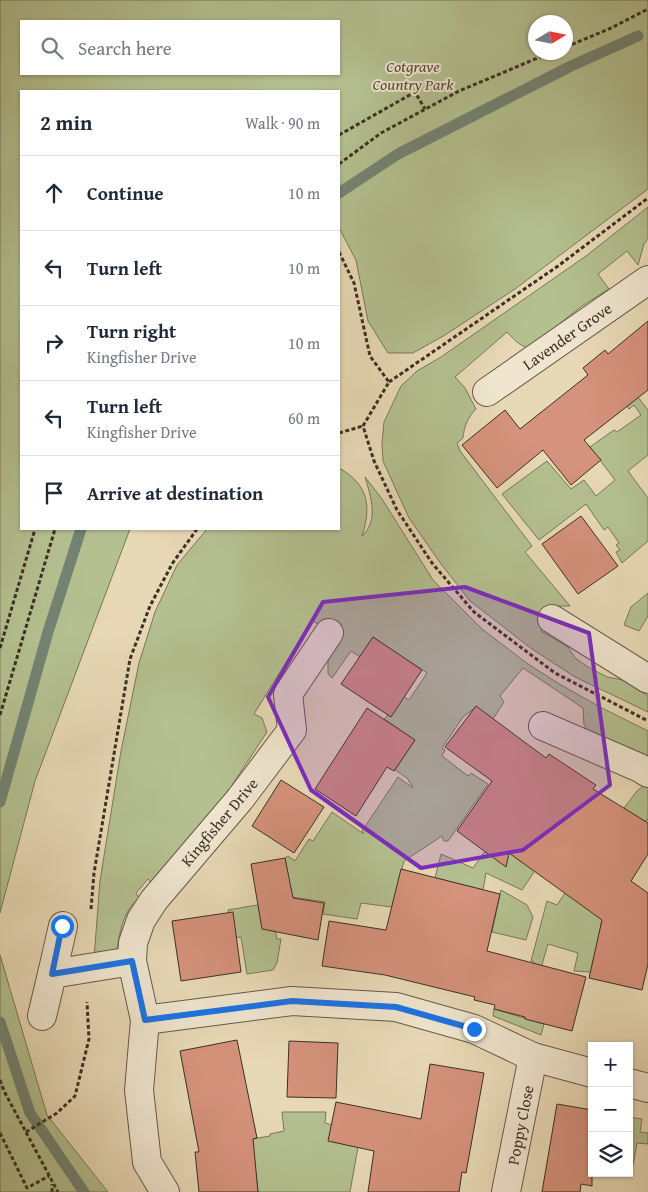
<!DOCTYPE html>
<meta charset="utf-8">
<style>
body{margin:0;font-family:"Gentium Book Plus",serif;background:#f6f6f7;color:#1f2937}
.controls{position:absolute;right:15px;bottom:15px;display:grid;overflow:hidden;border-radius:0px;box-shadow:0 1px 4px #0004}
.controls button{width:45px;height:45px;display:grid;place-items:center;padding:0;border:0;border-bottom:1px solid #e0e1e3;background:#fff;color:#1f2937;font:25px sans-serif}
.compass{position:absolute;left:528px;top:15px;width:45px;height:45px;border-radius:50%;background:#fff;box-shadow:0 1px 4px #0004;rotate:80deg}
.stop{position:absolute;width:15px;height:15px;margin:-11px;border:4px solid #1a73e8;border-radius:50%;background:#fff}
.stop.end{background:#1a73e8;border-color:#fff;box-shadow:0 1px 5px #0008}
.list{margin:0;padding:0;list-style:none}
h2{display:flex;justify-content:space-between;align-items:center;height:65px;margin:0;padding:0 20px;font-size:21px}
h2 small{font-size:16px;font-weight:400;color:#747a83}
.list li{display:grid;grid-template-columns:32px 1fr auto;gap:15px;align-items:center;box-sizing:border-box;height:75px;padding:0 20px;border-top:1px solid #e0e1e3}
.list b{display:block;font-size:19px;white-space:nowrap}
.list p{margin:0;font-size:16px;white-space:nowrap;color:#747a83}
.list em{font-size:16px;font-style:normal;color:#747a83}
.icon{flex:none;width:28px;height:28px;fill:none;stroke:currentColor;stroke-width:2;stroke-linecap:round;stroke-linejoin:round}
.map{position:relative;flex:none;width:648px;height:1192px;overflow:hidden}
.search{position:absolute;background:#fff;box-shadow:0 1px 4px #0004;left:20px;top:20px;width:320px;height:55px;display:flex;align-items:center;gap:12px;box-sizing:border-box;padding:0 18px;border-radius:0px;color:#747a83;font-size:19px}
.panel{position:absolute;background:#fff;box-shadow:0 1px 4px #0004;left:20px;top:90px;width:320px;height:440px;border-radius:0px}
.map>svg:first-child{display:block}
.green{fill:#b4c090;stroke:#78785a;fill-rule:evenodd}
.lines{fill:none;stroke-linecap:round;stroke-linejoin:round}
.stream{stroke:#738373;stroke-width:11}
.building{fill:#d5927c;stroke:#3b3023}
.minor-casing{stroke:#665a48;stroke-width:30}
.path{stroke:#3b3023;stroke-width:3;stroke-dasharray:4 2.5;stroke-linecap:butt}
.minor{stroke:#f0e6d0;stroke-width:28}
.route{stroke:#1a73e8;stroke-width:6}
.marked{fill:#7b2cbf;fill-opacity:0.2;stroke:#7b2cbf;stroke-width:4;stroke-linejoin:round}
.labels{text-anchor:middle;stroke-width:4;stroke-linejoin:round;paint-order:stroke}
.park-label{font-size:16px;font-style:italic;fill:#534d39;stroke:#f0e6d0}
.street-label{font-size:16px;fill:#3b3023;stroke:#f0e6d0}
</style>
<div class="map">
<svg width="648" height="1192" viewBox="0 0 648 1192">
<rect width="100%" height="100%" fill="#e8d9b6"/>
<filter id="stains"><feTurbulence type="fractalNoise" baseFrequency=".004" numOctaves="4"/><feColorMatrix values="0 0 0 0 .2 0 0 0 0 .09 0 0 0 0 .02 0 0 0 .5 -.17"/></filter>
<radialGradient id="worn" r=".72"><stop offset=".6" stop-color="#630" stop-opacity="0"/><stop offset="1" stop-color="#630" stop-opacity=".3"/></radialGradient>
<!-- green -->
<g class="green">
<path d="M0 0H648V189L515 289 445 335 413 353H388L368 321 356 260 339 228V91H21V529H130L35 781 0 913ZM21 21H339V74H21ZM536 22H566V52H536Z"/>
<path d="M648 207V239L644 244 638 265 627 251 598 274 609 289 582 306 529 348C519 346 514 339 507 332L455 377 465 388 476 409C468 417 464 426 463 438L457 443 460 451 532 546 525 552 570 606H557L541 631 568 647 575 658 588 667 607 677 623 680 648 696V712L575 677 532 649 470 601 441 564 409 518 383 461 382 443 384 422 401 386 417 371 441 357 586 256Z"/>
<polygon points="638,397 648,410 648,455 628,471 648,498 648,541 622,563 616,552 620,550 616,545 619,543 608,527 604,530 586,504 539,540 502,494 547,461 571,489 584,480 596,496 615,480 590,447 614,430 617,432 641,415 634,405 629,409 627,406"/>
<path d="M339 468C368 484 372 506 362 536 379 521 371 497 365 477L382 499 433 580 482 629 528 664 561 685 602 708 648 731V756L590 733 584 725 583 708 523 668 500 696 504 702 493 719 476 707 463 717 442 748 445 750 442 756 468 776 471 773 488 784 448 841H444L442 836 404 861 392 907 361 903 357 919 323 914 325 902 292 897 285 858 288 856 295 861 309 839 313 841 332 812 364 834 362 831 398 777 413 788 407 778 395 770 415 740 384 719 388 715 385 713 396 697 401 695 409 700 427 673 373 637 360 657 351 651 332 678 328 674V658L338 639 312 620 254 714 262 718 267 732 221 802 153 885 148 879 136 893 139 898C122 912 120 933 116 954L94 958 100 881 121 751 139 663 155 612 177 565 207 529H339Z"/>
<polygon points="648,593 648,616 639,631 624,625 631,607"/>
<polygon points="643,786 648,786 648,820 644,821 624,808 637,791"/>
<polygon points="507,820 559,835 522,890 486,873 483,890 435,878 441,854 473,868"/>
<polygon points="585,863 628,882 600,925 601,926 591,972 574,971 578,953 548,944 541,968 533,965 534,962 531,961 547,901 557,905"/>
<polygon points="501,890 527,905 533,917 526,940 492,932"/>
<polygon points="269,903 277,939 281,939 277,963 273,970 247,974 241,937 233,938 228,910"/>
<polygon points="0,955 47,1115 108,1192 0,1192"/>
<polygon points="494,1009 544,1024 541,1035 493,1016"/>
<polygon points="282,1112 326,1112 325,1123 332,1125 358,1147 350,1192 258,1192 257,1179 241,1181 234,1142 270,1136 270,1134 284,1131"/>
<polygon points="629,1117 642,1119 640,1132 648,1133 648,1144 637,1143 633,1165 629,1165"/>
</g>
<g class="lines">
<!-- stream -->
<g class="stream">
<polyline points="339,193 398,154 571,66 638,36"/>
<polyline points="0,802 48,632 81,529"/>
<polyline points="0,1022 30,1113 84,1192"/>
</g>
</g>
<!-- building -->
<g class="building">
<polygon points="648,321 648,390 584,440 601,460 571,485 543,450 497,488 462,445 505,410 520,429 588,375 583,368 605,350 608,354"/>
<polygon points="581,516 618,566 578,594 542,544"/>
<polygon points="373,637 422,670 391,717 341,684"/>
<polygon points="476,706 546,758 549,754 596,785 593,789 648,823 648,854 631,881 648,893 648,964 642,990 589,978 602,920 509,853 506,867 457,831 492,781 445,747"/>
<polygon points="367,708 415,740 394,771 387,767 356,816 315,789"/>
<polygon points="281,780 324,807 294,853 252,826"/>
<polygon points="285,858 293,898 324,903 318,940 262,929 251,864"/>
<polygon points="401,869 500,894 487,951 586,977 572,1031 525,1019 525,1017 494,1009 495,1005 474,1000 475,997 385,975 322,966 329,921 386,930"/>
<polygon points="233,912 241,972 181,981 172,921"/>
<polygon points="237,1040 257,1138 253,1139 258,1192 199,1192 195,1152 199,1152 180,1051"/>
<polygon points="289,1041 338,1043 336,1098 287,1097"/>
<polygon points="430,1064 484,1073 466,1173 462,1172 459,1192 368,1192 374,1151 328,1141 336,1102 421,1119"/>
<polygon points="557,1104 592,1110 592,1186 581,1184 580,1192 542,1192"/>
</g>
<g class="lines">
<!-- minor casing -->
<g class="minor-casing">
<g id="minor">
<polyline points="487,392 648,280"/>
<polyline points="552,619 648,679"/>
<polyline points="543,726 640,768 648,773"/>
<polyline points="52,974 63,926"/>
<polyline points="42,1016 52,974 132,961"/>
<polyline points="145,1020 292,1001 396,1007 474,1029 533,1057 592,1073"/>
<polyline points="629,1083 648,1088"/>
<polyline points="165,1192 147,1162 139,1090 145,1020 132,961 133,943 141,920 154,900 240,799 292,730 288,694 329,633"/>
<polyline points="506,1192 533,1057"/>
</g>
</g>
<!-- path -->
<g class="path">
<polyline points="566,47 611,28 648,9"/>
<polyline points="339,135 415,92 425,109"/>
<polyline points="339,164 381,133 459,91 552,52"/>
<polyline points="339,252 354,283 370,356 389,382 363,426 374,461 397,510 432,563 474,612 555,673 648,721"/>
<polyline points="389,382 558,266 648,198"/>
<polyline points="339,433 363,426"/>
<polyline points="0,648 35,529"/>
<polyline points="0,715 55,529"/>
<polyline points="91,909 94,873 130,659 150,606 172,564 197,529"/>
<polyline points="0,1080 4,1091 58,1192"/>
<polyline points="26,1132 57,1113 75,1096 89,1039 87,1002"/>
<polyline points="0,1133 27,1188 49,1176"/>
<polyline points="52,1192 52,1184"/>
</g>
<!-- minor -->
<use href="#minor" class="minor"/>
</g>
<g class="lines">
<!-- route -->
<polyline class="route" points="62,926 52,974 132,961 145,1020 292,1001 396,1007 474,1029"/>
</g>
<!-- marked area -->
<path class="marked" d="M465 587 589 633 610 785 523 850 421 868 311 790 268 697 323 602Z"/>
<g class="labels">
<!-- park labels -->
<g class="park-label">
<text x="413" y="72">Cotgrave<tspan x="413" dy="18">Country Park</tspan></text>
</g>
<!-- street labels -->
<g class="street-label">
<text transform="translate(567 336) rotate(-35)" y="6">Lavender Grove</text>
<text transform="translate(219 822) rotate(-50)" y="6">Kingfisher Drive</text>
<text transform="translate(520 1125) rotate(-79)" y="6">Poppy Close</text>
</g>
</g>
<rect width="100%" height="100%" filter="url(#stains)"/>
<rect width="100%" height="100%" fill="url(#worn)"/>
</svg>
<div class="controls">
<button>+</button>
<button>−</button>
<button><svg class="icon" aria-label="layers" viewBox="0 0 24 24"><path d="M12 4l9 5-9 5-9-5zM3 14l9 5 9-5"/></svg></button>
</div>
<svg class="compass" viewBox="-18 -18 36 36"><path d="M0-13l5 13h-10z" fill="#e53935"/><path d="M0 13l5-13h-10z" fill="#747a83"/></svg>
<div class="stop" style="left:62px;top:926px"></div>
<div class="stop end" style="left:474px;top:1029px"></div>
<div class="search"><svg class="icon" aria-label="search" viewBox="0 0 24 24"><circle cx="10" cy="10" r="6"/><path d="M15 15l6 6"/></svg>Search here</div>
<section class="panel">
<h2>2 min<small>Walk · 90 m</small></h2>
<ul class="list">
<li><svg class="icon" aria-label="ahead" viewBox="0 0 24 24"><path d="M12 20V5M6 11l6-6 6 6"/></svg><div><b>Continue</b></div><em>10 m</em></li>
<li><svg class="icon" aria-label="left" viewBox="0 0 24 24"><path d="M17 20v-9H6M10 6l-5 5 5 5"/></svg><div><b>Turn left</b></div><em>10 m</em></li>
<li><svg class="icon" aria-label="right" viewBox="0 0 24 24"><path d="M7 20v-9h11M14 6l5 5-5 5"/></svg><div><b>Turn right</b><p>Kingfisher Drive</p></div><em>10 m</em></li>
<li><svg class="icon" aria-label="left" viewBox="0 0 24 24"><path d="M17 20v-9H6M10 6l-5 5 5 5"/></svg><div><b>Turn left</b><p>Kingfisher Drive</p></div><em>60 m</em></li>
<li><svg class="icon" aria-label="arrive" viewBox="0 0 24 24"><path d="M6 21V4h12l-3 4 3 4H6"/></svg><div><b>Arrive at destination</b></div></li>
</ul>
</section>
</div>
